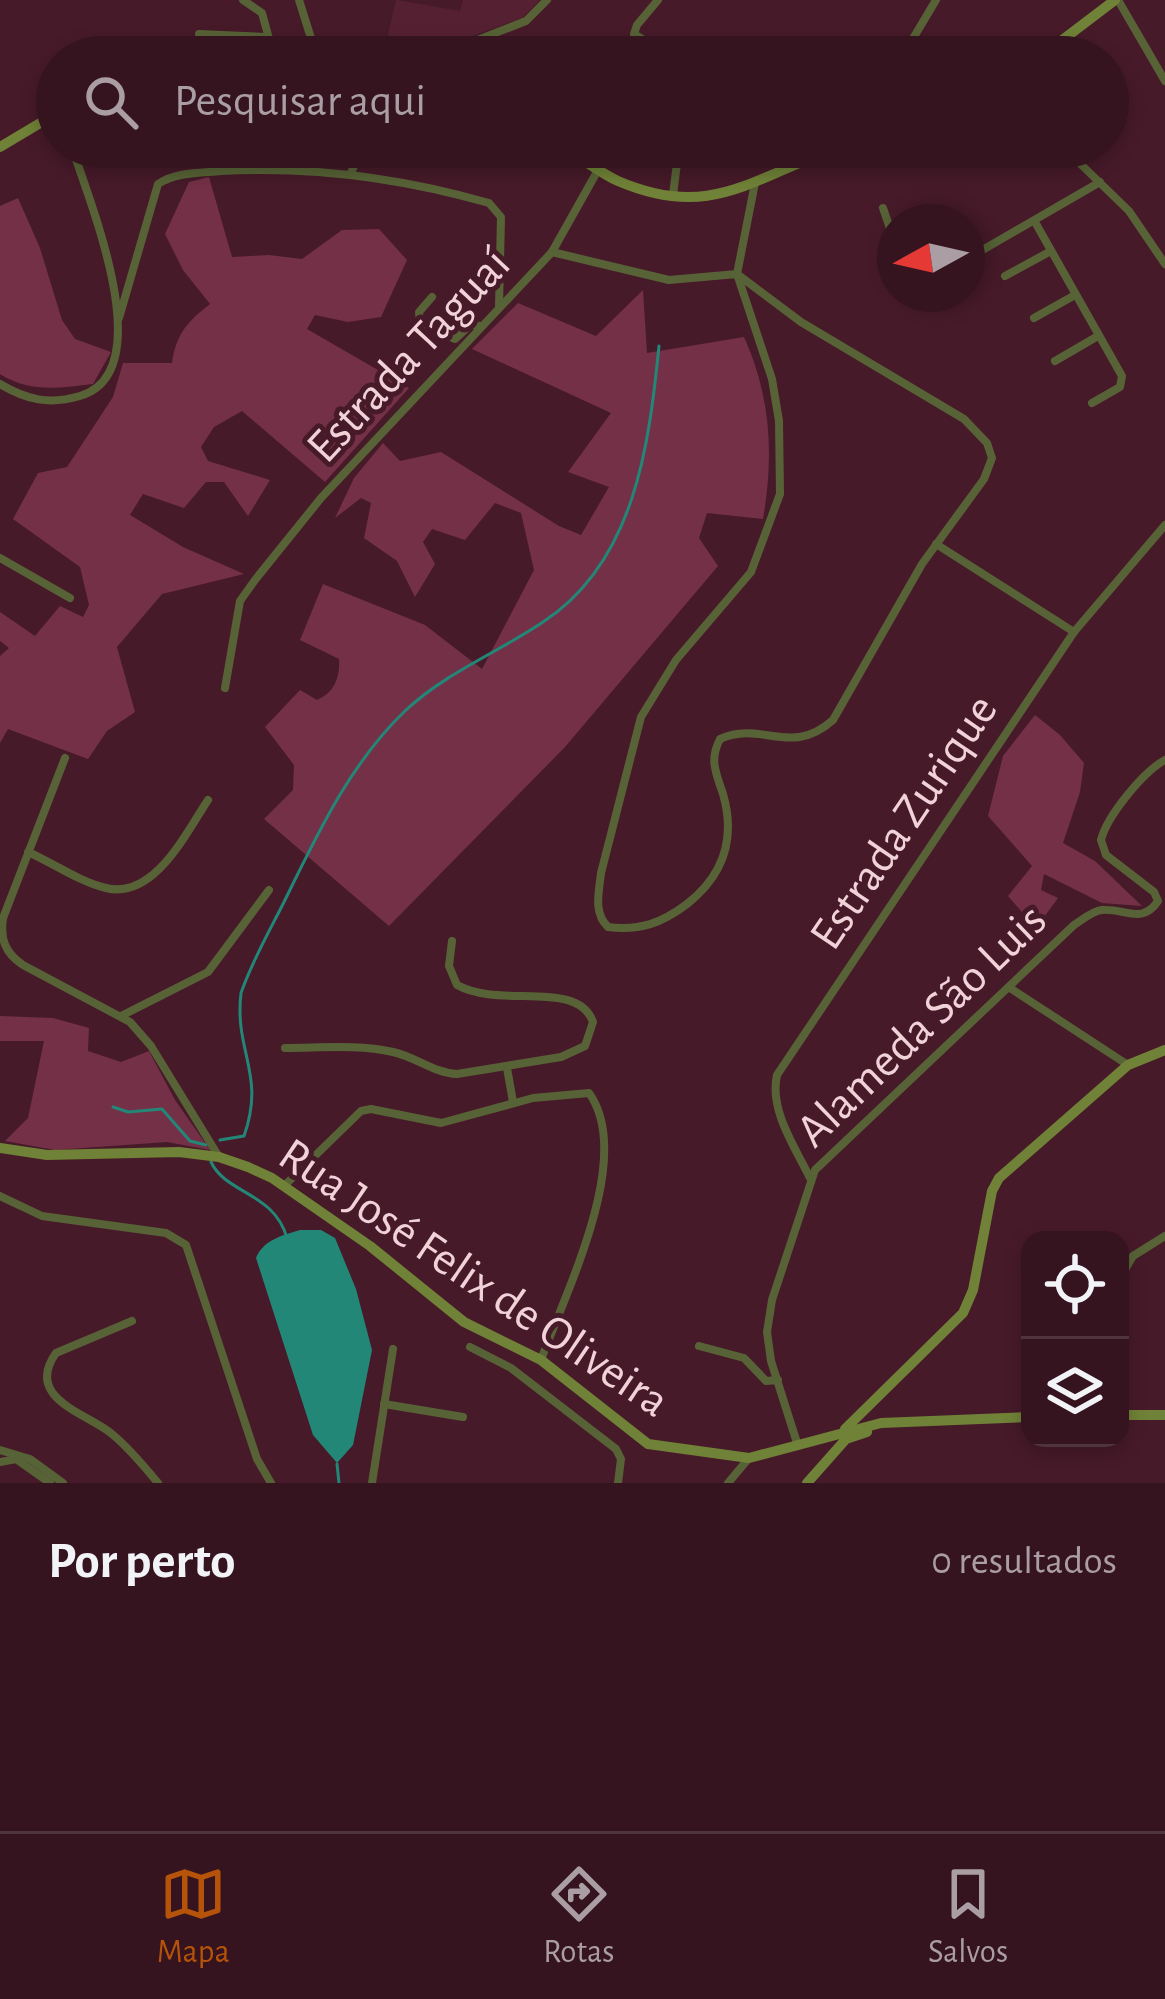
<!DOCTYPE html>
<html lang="pt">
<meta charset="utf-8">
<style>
body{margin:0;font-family:"Alegreya Sans",sans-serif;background:#40212c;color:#f1f3f6}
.controls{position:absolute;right:36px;bottom:36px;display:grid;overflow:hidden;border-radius:24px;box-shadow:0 6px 18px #0003}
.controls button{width:108px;height:108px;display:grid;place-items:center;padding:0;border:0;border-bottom:3px solid #4f333d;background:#35141f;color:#f1f3f6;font:60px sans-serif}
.compass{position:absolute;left:877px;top:204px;width:108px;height:108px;border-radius:50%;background:#35141f;box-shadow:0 6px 18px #0003;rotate:262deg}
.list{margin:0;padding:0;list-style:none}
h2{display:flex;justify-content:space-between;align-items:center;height:156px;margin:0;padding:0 48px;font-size:51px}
h2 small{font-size:39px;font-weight:400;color:#aa9ea4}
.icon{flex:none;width:66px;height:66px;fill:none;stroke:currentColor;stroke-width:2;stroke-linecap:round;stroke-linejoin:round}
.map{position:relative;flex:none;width:1165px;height:1483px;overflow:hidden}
.search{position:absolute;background:#35141f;box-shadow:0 6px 18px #0003;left:36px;right:36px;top:36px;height:132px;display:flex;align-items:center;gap:30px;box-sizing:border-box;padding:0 42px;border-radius:66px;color:#aa9ea4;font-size:45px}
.sheet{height:348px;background:#35141f}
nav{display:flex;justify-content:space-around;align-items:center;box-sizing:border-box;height:168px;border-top:3px solid #4f333d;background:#35141f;font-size:33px;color:#aa9ea4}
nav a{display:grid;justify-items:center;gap:6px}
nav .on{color:#b45309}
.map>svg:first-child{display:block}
.built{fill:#552132}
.green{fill:#743047}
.water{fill:#238778}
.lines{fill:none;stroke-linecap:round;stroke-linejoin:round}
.stream{stroke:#238778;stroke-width:3}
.street{stroke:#576336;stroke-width:8}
.secondary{stroke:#708237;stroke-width:10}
.labels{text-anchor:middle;stroke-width:10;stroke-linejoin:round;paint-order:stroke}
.street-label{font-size:48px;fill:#f1d2d9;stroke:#471a29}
</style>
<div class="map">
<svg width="1165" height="1483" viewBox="0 0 1165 1483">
<rect width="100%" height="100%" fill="#471a29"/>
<!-- built -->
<polygon class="built" points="396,0 460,11 463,0 540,0 522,18 467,38 443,57 383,57"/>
<!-- green -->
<g class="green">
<path d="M209 177 232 257 269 255 302 259 342 230 379 229 407 260 381 317 348 322 315 315 307 329 409 388 325 482 242 411 214 427 201 447 208 461 270 480 248 516 224 482H206L184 508 143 494 130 515 183 547 244 574 162 594 117 647 135 712 107 731 88 759 8 729 0 743V656L9 648 0 641V612L35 636 60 606 83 617 89 605 80 567 13 519 38 473 67 467 113 397 123 363H172C176 334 188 321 210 304L183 270 165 234 189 182Z"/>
<path d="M18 198 40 248 62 320 75 339 111 352 93 384C59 388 30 393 0 374V206Z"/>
<path d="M643 290 647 353 744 337C771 397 774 455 763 519L707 513 699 538 718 566 565 747 389 926 264 819 293 790 294 765 265 727 300 690 317 700C335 692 340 677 339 659L300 640 323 584 425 625 482 669 534 570 521 513 495 503 465 540 432 529 423 542 435 564 415 597 397 561 364 538 371 503 361 498 335 518 354 478 383 443 400 461 441 452 559 526 581 535 609 487 568 472 611 413 472 349 518 303 596 336Z"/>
<polygon points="1035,715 1060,735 1084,763 1080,792 1063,843 1095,861 1142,906 1102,903 1044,874 1041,890 1058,898 1036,928 1008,896 1032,866 988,816 1003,756"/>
<polygon points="0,1016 53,1018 89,1028 88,1051 121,1062 149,1051 175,1100 210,1150 167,1142 55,1150 5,1141 28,1118 44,1041 0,1041"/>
</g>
<!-- water -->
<path class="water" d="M300 1230H321L335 1238 356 1289 372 1350 353 1445 337 1463 313 1435 256 1258C263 1240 283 1235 300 1230Z"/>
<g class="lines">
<!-- stream -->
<g class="stream">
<polyline points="113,1107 128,1112 162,1109 190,1141 206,1145"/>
<path d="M220 1140 244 1136C266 1074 234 1052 241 993 252 961 269 932 284 902 317 835 350 763 406 710 447 672 497 653 543 622 635 562 649 445 659 346"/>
<path d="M211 1162C226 1194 274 1192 287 1238"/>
<polyline points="337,1464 339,1483"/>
</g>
<!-- street -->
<g class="street">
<polyline points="243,0 262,13 274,57"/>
<polyline points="299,0 317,57"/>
<polyline points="658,0 637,25 634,34 671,57"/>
<polyline points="1118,0 1165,81"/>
<polyline points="199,34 268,37"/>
<polyline points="471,42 508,57"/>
<polyline points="881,52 887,57"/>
<polyline points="451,57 460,47 526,21 547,0"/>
<polyline points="902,57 936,0"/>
<polyline points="1063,147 1129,211 1165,264"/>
<polyline points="797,161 809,147"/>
<polyline points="351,173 362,147"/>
<polyline points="673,195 679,147"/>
<polyline points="883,208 895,243"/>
<polyline points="1035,222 1122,376 1120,387 1092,403"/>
<path d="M552 252 669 280 737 274 801 322 964 419 987 443 992 458 984 479 922 564 833 720C790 758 763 720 720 739 709 760 716 773 723 794 736 839 724 875 687 904 662 923 640 931 608 927 593 913 599 892 601 873L641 717 676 660 751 572 780 494 779 421 772 379 737 274 755 183"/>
<polyline points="967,259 1100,182"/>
<polyline points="1005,276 1051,251"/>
<polyline points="432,297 419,312 420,323 455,339 470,325 481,326"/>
<path d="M119 318 158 184C176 172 200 173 221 171 312 166 402 178 489 203L501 217 499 307"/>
<polyline points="1034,318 1075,295"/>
<polyline points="1055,361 1098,336"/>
<path d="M0 384C27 400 49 405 80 396 162 372 88 199 72 147"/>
<polyline points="936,544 1074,632"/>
<polyline points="0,558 70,598"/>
<polyline points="225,688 240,601 255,580 321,498 552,252 598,170"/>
<path d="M65 758 3 918C0 939 5 953 23 965L130 1022 151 1046 219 1157"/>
<path d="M28 852C53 863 80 882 106 888 154 900 186 833 208 800"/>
<polyline points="1010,988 1128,1065"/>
<polyline points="121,1016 208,972 269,890"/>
<path d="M285 1048C320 1048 358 1044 393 1052 416 1057 434 1073 457 1074L561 1057 585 1046 593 1022C578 979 500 1009 457 985L449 966 452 941"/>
<polyline points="507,1068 513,1102"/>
<path d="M810 1178C795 1147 769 1110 777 1075L1074 632 1165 525"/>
<path d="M284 1186 361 1111 371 1109 441 1123 533 1098 589 1093C635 1157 565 1293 541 1360"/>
<polyline points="0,1196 42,1216 166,1233 186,1245 257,1459 271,1483"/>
<polyline points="1120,1278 1133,1256 1165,1236"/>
<path d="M132 1321 56 1353C23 1399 89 1414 112 1434 129 1448 144 1466 158 1483"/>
<polyline points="699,1346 744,1358 766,1381 778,1380"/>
<polyline points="470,1347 511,1368 616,1449 621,1459 618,1483"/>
<polyline points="384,1404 463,1417"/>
<path d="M798 1446 771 1361 767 1332 772 1300 815 1170 1074 925C1082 920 1092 911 1102 910 1125 908 1142 925 1158 901L1154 892 1106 855 1101 840C1107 816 1143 772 1165 760"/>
<polyline points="0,1450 30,1459 63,1483"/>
<polyline points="0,1462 16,1459 50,1483"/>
<polyline points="372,1483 393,1349"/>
<polyline points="728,1483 749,1458"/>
</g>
<!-- secondary -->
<g class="secondary">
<polyline points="1040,57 1115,0"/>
<polyline points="0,147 57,113"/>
<path d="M562 147C581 157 598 172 618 181 713 222 755 175 841 147"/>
<polyline points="0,1148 47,1155 179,1152 219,1157 248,1167 272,1178 370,1246 464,1322 541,1360 648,1444 749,1458 881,1423 1030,1417"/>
<polyline points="1120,1415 1165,1415"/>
<polyline points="845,1429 963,1313 973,1290 992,1191 999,1178 1128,1065 1165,1050"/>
<polyline points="807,1483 846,1439 867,1432"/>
</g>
</g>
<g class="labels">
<!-- street labels -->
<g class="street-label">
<text transform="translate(407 354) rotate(-47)" y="17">Estrada Taguaí</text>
<text transform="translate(902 821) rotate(-56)" y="17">Estrada Zurique</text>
<text transform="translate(920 1024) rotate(-44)" y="17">Alameda São Luis</text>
<text transform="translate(475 1276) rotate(34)" y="17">Rua José Felix de Oliveira</text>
</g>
</g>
</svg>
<div class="controls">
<button><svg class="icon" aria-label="locate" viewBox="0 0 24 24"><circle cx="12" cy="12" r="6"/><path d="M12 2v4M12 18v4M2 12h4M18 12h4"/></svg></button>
<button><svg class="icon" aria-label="layers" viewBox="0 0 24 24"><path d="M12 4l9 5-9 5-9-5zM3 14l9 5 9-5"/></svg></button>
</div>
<svg class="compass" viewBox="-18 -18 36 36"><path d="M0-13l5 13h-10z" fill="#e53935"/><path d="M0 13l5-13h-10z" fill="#aa9ea4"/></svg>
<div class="search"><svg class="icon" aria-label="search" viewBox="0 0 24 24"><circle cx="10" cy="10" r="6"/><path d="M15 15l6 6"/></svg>Pesquisar aqui</div>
</div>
<section class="sheet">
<h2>Por perto<small>0 resultados</small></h2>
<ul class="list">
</ul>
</section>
<nav>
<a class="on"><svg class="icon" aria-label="map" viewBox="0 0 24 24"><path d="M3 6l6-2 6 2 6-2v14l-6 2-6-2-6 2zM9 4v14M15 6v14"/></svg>Mapa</a>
<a><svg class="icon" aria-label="directions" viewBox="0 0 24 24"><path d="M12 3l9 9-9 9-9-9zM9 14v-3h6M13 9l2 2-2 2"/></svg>Rotas</a>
<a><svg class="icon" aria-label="saved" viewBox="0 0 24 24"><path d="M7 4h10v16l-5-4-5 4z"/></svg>Salvos</a>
</nav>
